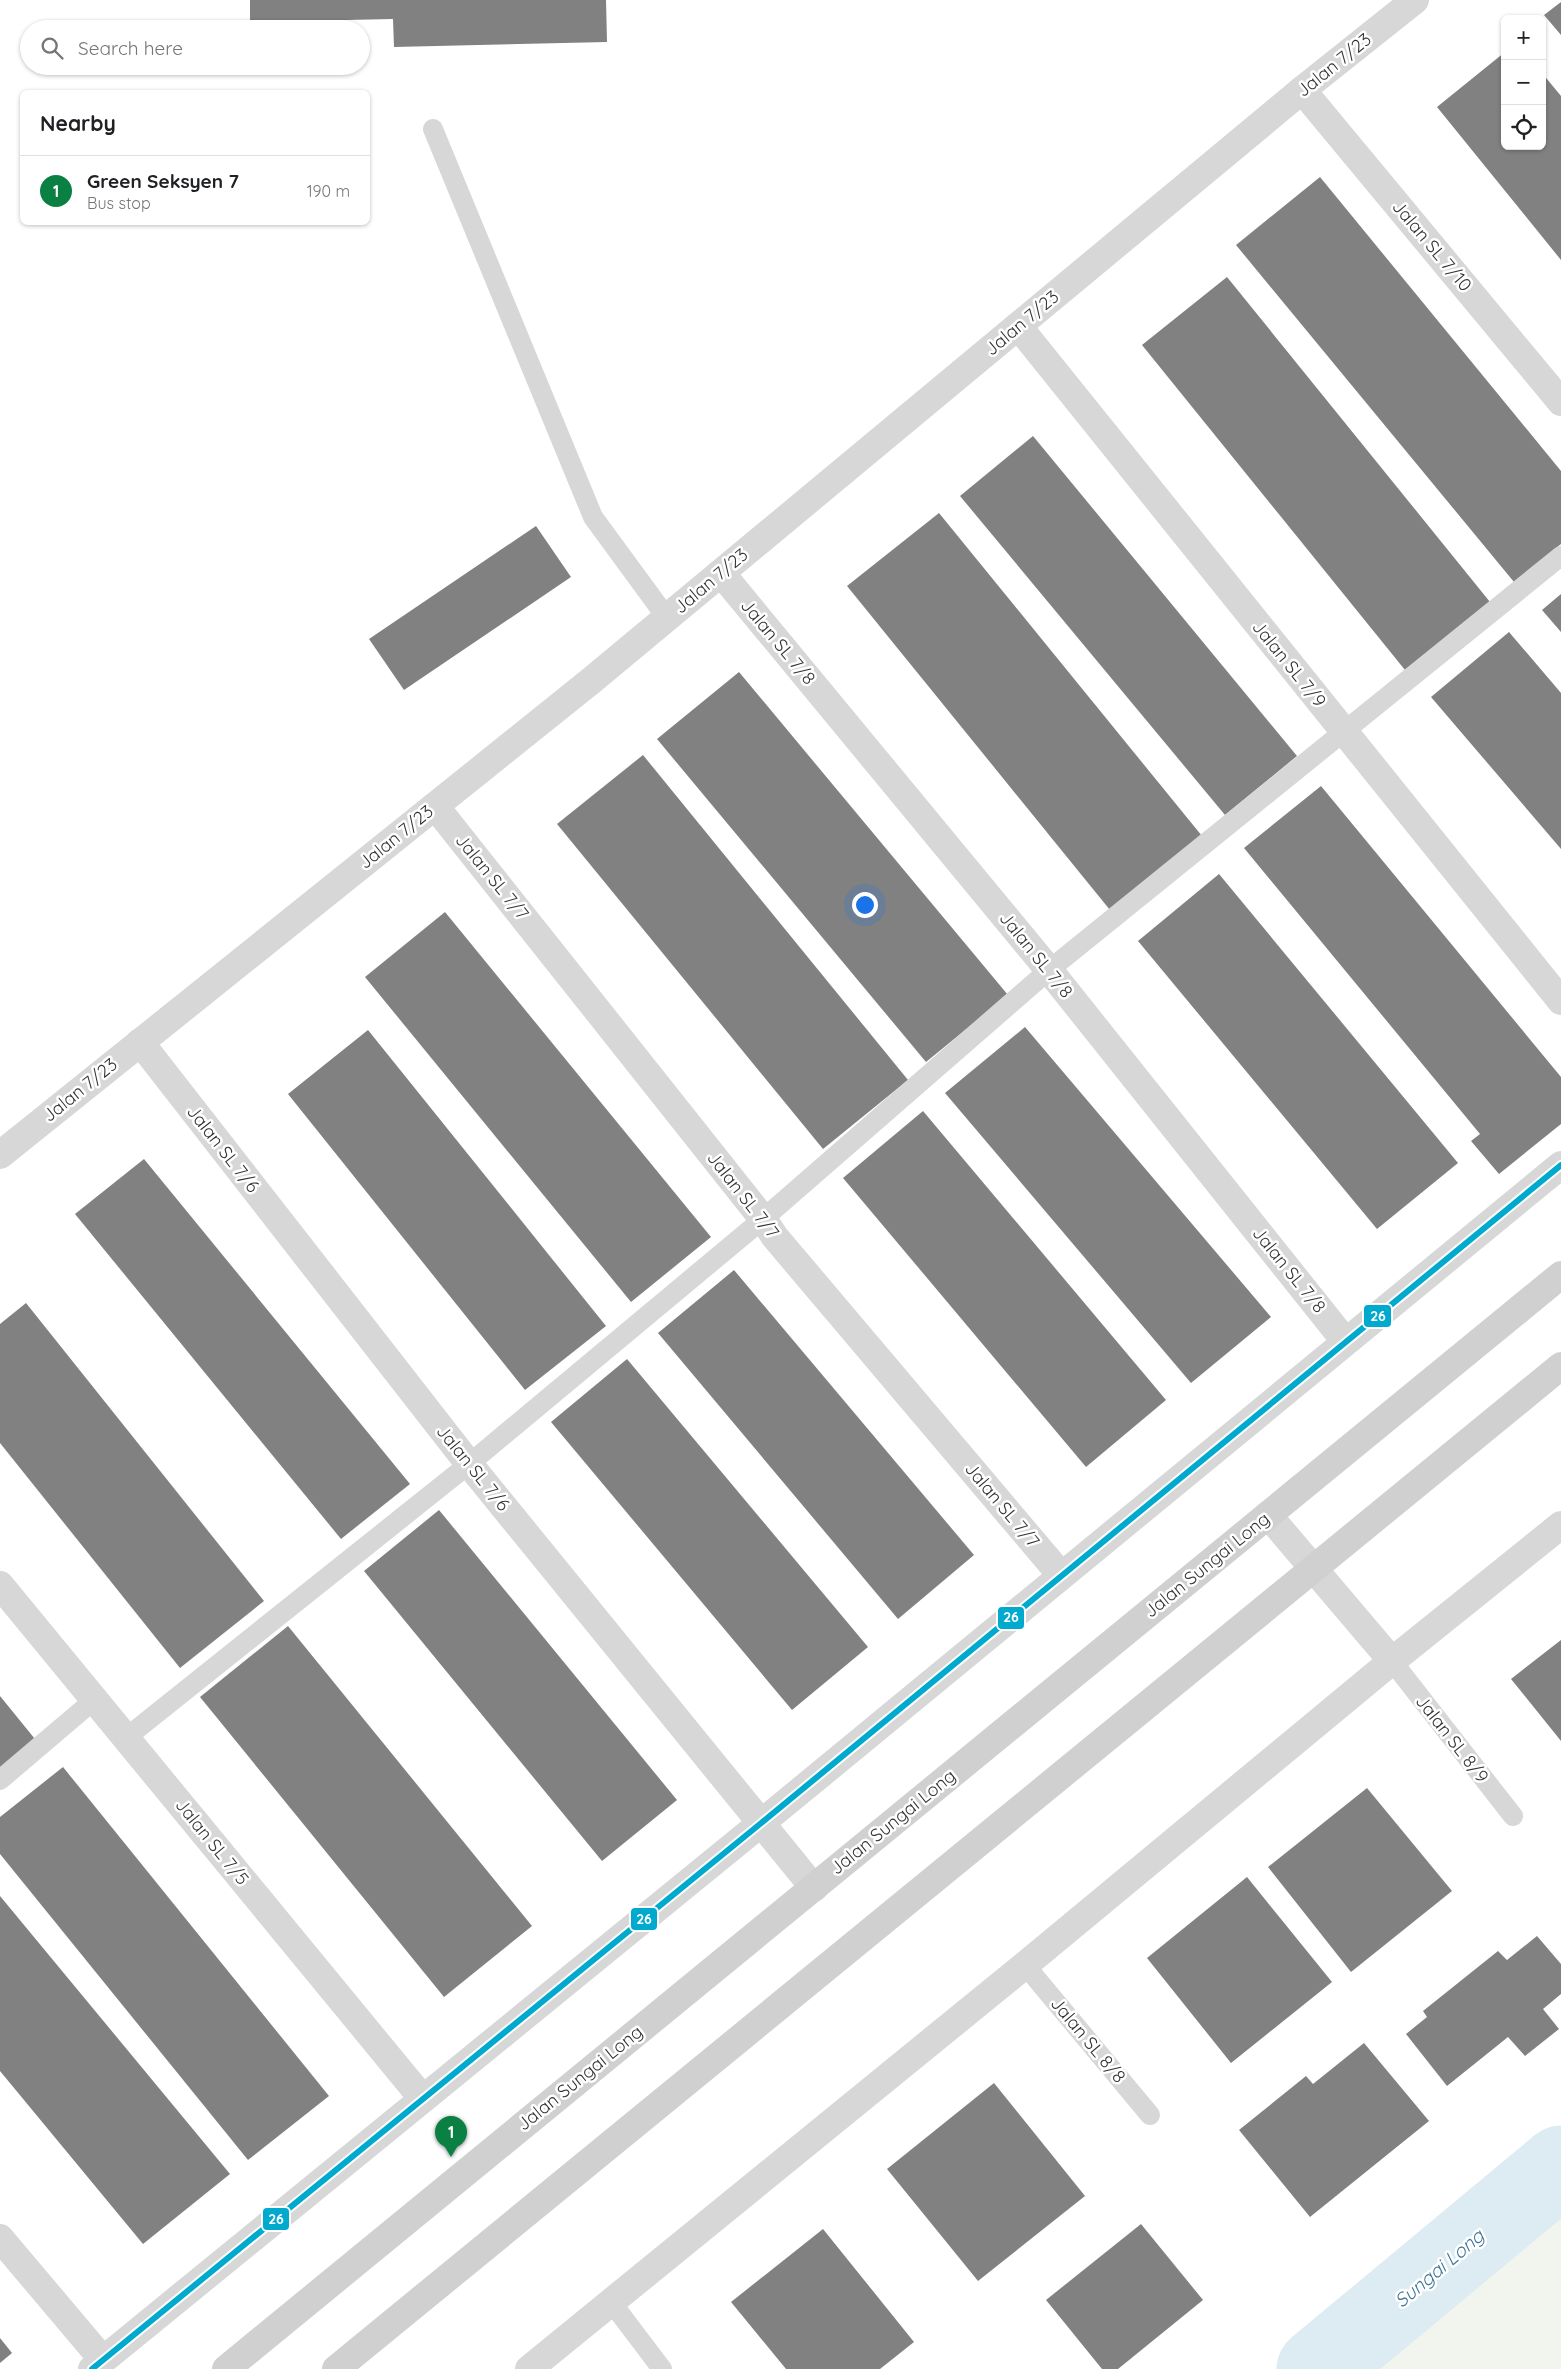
<!DOCTYPE html>
<meta charset="utf-8">
<style>
body{margin:0;font-family:Quicksand,sans-serif;background:#f2f2f2;color:#202124}
.controls{position:absolute;right:15px;top:15px;display:grid;overflow:hidden;border-radius:8px;box-shadow:0 1px 4px #0004}
.controls button{width:45px;height:45px;display:grid;place-items:center;padding:0;border:0;border-bottom:1px solid #e0e0e0;background:#fff;color:#202124;font:25px sans-serif}
.you{position:absolute;left:864px;top:904px;width:18px;height:18px;margin:-12px;border:4px solid #fff;border-radius:50%;background:#1a73e8;box-shadow:0 0 0 8px #1a73e833}
.badge{display:grid;place-items:center;width:32px;height:32px;border-radius:50%;background:#0b8043;color:#fff;font-size:16px;font-weight:700}
.pin{position:absolute;translate:-50% -41px;filter:drop-shadow(0 1px 2px #0008)}
.pin::after{content:'';position:absolute;top:26px;width:18px;height:15px;background:inherit;clip-path:polygon(0 0,100% 0,50% 100%)}
.list{margin:0;padding:0;list-style:none}
h2{display:flex;justify-content:space-between;align-items:center;height:65px;margin:0;padding:0 20px;font-size:21px}
h2 small{font-size:16px;font-weight:400;color:#757577}
.list li{display:grid;grid-template-columns:32px 1fr auto;gap:15px;align-items:center;box-sizing:border-box;height:70px;padding:0 20px;border-top:1px solid #e0e0e0}
.list b{display:block;font-size:19px;white-space:nowrap}
.list p{margin:0;font-size:16px;white-space:nowrap;color:#757577}
.list em{font-size:16px;font-style:normal;color:#757577}
.icon{flex:none;width:28px;height:28px;fill:none;stroke:currentColor;stroke-width:2;stroke-linecap:round;stroke-linejoin:round}
.map{position:relative;flex:none;width:1561px;height:2369px;overflow:hidden}
.search{position:absolute;background:#fff;box-shadow:0 1px 4px #0004;left:20px;top:20px;width:350px;height:55px;display:flex;align-items:center;gap:12px;box-sizing:border-box;padding:0 18px;border-radius:28px;color:#757577;font-size:19px}
.panel{position:absolute;background:#fff;box-shadow:0 1px 4px #0004;left:20px;top:90px;width:350px;height:135px;border-radius:8px}
.map>svg:first-child{display:block}
.green{fill:#f1f5ed}
.lines{fill:none;stroke-linecap:round;stroke-linejoin:round}
.river{stroke:#ddebf3;stroke-width:81}
.building{fill:#818181}
.lane{stroke:#d7d7d7;stroke-width:20}
.street{stroke:#d7d7d7;stroke-width:28}
.secondary{stroke:#d0d0d0;stroke-width:28}
.bus-1-casing{stroke:#fff;stroke-width:10}
.bus-1{stroke:#00a9ce;stroke-width:6}
.labels{text-anchor:middle;stroke-width:5;stroke-linejoin:round;paint-order:stroke}
.street-label{font-size:18px;fill:#333;stroke:#fff}
.water-label{font-size:19px;font-style:italic;fill:#3f7597;stroke:#fff}
.line-badge{stroke:#fff;stroke-width:2}
.badge-label{font-size:14px;text-anchor:middle;font-weight:bold;fill:#fff}
</style>
<div class="map">
<svg width="1561" height="2369" viewBox="0 0 1561 2369">
<rect width="100%" height="100%" fill="#fff"/>
<!-- green -->
<polygon class="green" points="1561,2212 1561,2369 1369,2369"/>
<g class="lines">
<!-- river -->
<polyline class="river" points="1317,2369 1561,2166"/>
</g>
<!-- building -->
<g class="building">
<polygon points="250,0 606,0 607,42 394,47 393,19 250,22"/>
<polygon points="1561,2 1561,35 1544,15"/>
<polygon points="1505,52 1505,146 1542,146 1542,73 1561,96 1561,260 1437,107"/>
<polygon points="1320,177 1561,471 1561,544 1514,582 1236,245"/>
<polygon points="1227,277 1490,602 1405,670 1142,345"/>
<polygon points="1033,436 1297,756 1225,815 960,496"/>
<polygon points="939,513 1202,836 1110,910 847,586"/>
<polygon points="536,526 571,577 404,690 369,639"/>
<polygon points="1561,594 1561,632 1542,610"/>
<polygon points="1509,632 1561,693 1561,849 1431,697"/>
<polygon points="739,672 1008,995 926,1062 657,739"/>
<polygon points="643,755 908,1080 823,1149 557,824"/>
<polygon points="1321,786 1561,1077 1561,1124 1499,1174 1471,1141 1480,1134 1244,848"/>
<polygon points="1219,874 1458,1163 1377,1229 1138,941"/>
<polygon points="445,912 711,1237 631,1302 365,977"/>
<polygon points="1025,1027 1271,1317 1191,1383 945,1093"/>
<polygon points="368,1030 606,1326 525,1390 288,1094"/>
<polygon points="923,1111 1166,1400 1086,1467 843,1178"/>
<polygon points="144,1159 410,1484 341,1539 75,1214"/>
<polygon points="734,1270 974,1555 898,1619 658,1333"/>
<polygon points="26,1303 264,1601 180,1668 0,1443 0,1324"/>
<polygon points="627,1359 868,1647 792,1710 551,1422"/>
<polygon points="439,1510 677,1800 602,1861 364,1571"/>
<polygon points="288,1626 532,1926 444,1997 200,1697"/>
<polygon points="1561,1640 1561,1741 1511,1679"/>
<polygon points="0,1696 39,1744 0,1776"/>
<polygon points="63,1767 329,2096 248,2160 0,1854 0,1817"/>
<polygon points="1367,1788 1452,1891 1351,1972 1268,1867"/>
<polygon points="1247,1877 1332,1982 1231,2063 1147,1958"/>
<polygon points="0,1896 230,2174 143,2244 0,2071"/>
<polygon points="1537,1936 1561,1964 1561,1994 1543,2009 1559,2029 1525,2056 1508,2037 1447,2086 1406,2034 1427,2017 1423,2011 1498,1951 1507,1960"/>
<polygon points="1364,2043 1429,2121 1310,2217 1239,2130 1306,2076 1313,2084"/>
<polygon points="994,2083 1085,2196 978,2281 887,2169"/>
<polygon points="1141,2224 1203,2300 1118,2369 1102,2369 1046,2300"/>
<polygon points="823,2229 914,2342 880,2369 786,2369 731,2302"/>
<polygon points="0,2338 12,2353 0,2363"/>
</g>
<g class="lines">
<!-- lane -->
<g class="lane">
<polyline points="433,129 593,517 667,618"/>
<polyline points="1392,1661 1513,1816"/>
<polyline points="127,1737 469,1464 763,1219 1049,970 1561,556"/>
<polyline points="0,1780 94,1700"/>
<polyline points="1025,1965 1150,2115"/>
<polyline points="612,2303 662,2369"/>
</g>
<!-- street -->
<g class="street">
<polyline points="1302,90 1561,402"/>
<polyline points="1018,326 1561,1001"/>
<polyline points="721,573 1049,970 1345,1341"/>
<polyline points="435,806 763,1219 775,1237 1061,1575"/>
<polyline points="140,1042 469,1464 814,1888"/>
<polyline points="0,1155 592,680 1302,90 1415,0"/>
<polyline points="1268,1515 1392,1661"/>
<polyline points="0,1585 423,2099"/>
<polyline points="0,2238 103,2360"/>
<polyline points="92,2369 760,1824 1561,1165"/>
<polyline points="529,2369 1025,1965 1392,1661 1561,1525"/>
</g>
<!-- secondary -->
<g class="secondary">
<polyline points="226,2369 1561,1275"/>
<polyline points="336,2369 1561,1366"/>
</g>
<!-- bus-1 casing -->
<g class="bus-1-casing">
<polyline id="bus-1" points="92,2369 760,1824 1561,1165"/>
</g>
<!-- bus-1 -->
<use href="#bus-1" class="bus-1"/>
</g>
<g class="labels">
<!-- street labels -->
<g class="street-label">
<text transform="translate(1334 65) rotate(-39)" y="6">Jalan 7/23</text>
<text transform="translate(1432 246) rotate(50)" y="6">Jalan SL 7/10</text>
<text transform="translate(1022 323) rotate(-40)" y="6">Jalan 7/23</text>
<text transform="translate(711 581) rotate(-40)" y="6">Jalan 7/23</text>
<text transform="translate(778 642) rotate(50)" y="6">Jalan SL 7/8</text>
<text transform="translate(1289 664) rotate(51)" y="6">Jalan SL 7/9</text>
<text transform="translate(396 837) rotate(-39)" y="6">Jalan 7/23</text>
<text transform="translate(492 877) rotate(51)" y="6">Jalan SL 7/7</text>
<text transform="translate(1036 955) rotate(51)" y="6">Jalan SL 7/8</text>
<text transform="translate(80 1090) rotate(-39)" y="6">Jalan 7/23</text>
<text transform="translate(223 1149) rotate(52)" y="6">Jalan SL 7/6</text>
<text transform="translate(743 1195) rotate(52)" y="6">Jalan SL 7/7</text>
<text transform="translate(1289 1270) rotate(51)" y="6">Jalan SL 7/8</text>
<text transform="translate(473 1468) rotate(51)" y="6">Jalan SL 7/6</text>
<text transform="translate(1002 1505) rotate(50)" y="6">Jalan SL 7/7</text>
<text transform="translate(1207 1565) rotate(-39)" y="6">Jalan Sungai Long</text>
<text transform="translate(1452 1739) rotate(52)" y="6">Jalan SL 8/9</text>
<text transform="translate(893 1822) rotate(-39)" y="6">Jalan Sungai Long</text>
<text transform="translate(212 1842) rotate(51)" y="6">Jalan SL 7/5</text>
<text transform="translate(1088 2040) rotate(50)" y="6">Jalan SL 8/8</text>
<text transform="translate(580 2078) rotate(-39)" y="6">Jalan Sungai Long</text>
</g>
<!-- water labels -->
<g class="water-label">
<text transform="translate(1439 2268) rotate(-40)" y="7">Sungai Long</text>
</g>
</g>
<g class="line-badge">
<rect x="1363" y="1304" width="29" height="24" rx="5" fill="#00a9ce"/>
<rect x="997" y="1606" width="28" height="24" rx="5" fill="#00a9ce"/>
<rect x="630" y="1907" width="28" height="24" rx="5" fill="#00a9ce"/>
<rect x="262" y="2207" width="28" height="24" rx="5" fill="#00a9ce"/>
</g>
<g class="badge-label">
<text x="1378" y="1321">26</text>
<text x="1011" y="1622">26</text>
<text x="644" y="1924">26</text>
<text x="276" y="2224">26</text>
</g>
</svg>
<div class="controls">
<button>+</button>
<button>−</button>
<button><svg class="icon" aria-label="locate" viewBox="0 0 24 24"><circle cx="12" cy="12" r="6"/><path d="M12 2v4M12 18v4M2 12h4M18 12h4"/></svg></button>
</div>
<div class="you"></div>
<div class="pin badge" style="left:451px;top:2157px">1</div>
<div class="search"><svg class="icon" aria-label="search" viewBox="0 0 24 24"><circle cx="10" cy="10" r="6"/><path d="M15 15l6 6"/></svg>Search here</div>
<section class="panel">
<h2>Nearby<small></small></h2>
<ul class="list">
<li><span class="badge">1</span><div><b>Green Seksyen 7</b><p>Bus stop</p></div><em>190 m</em></li>
</ul>
</section>
</div>
